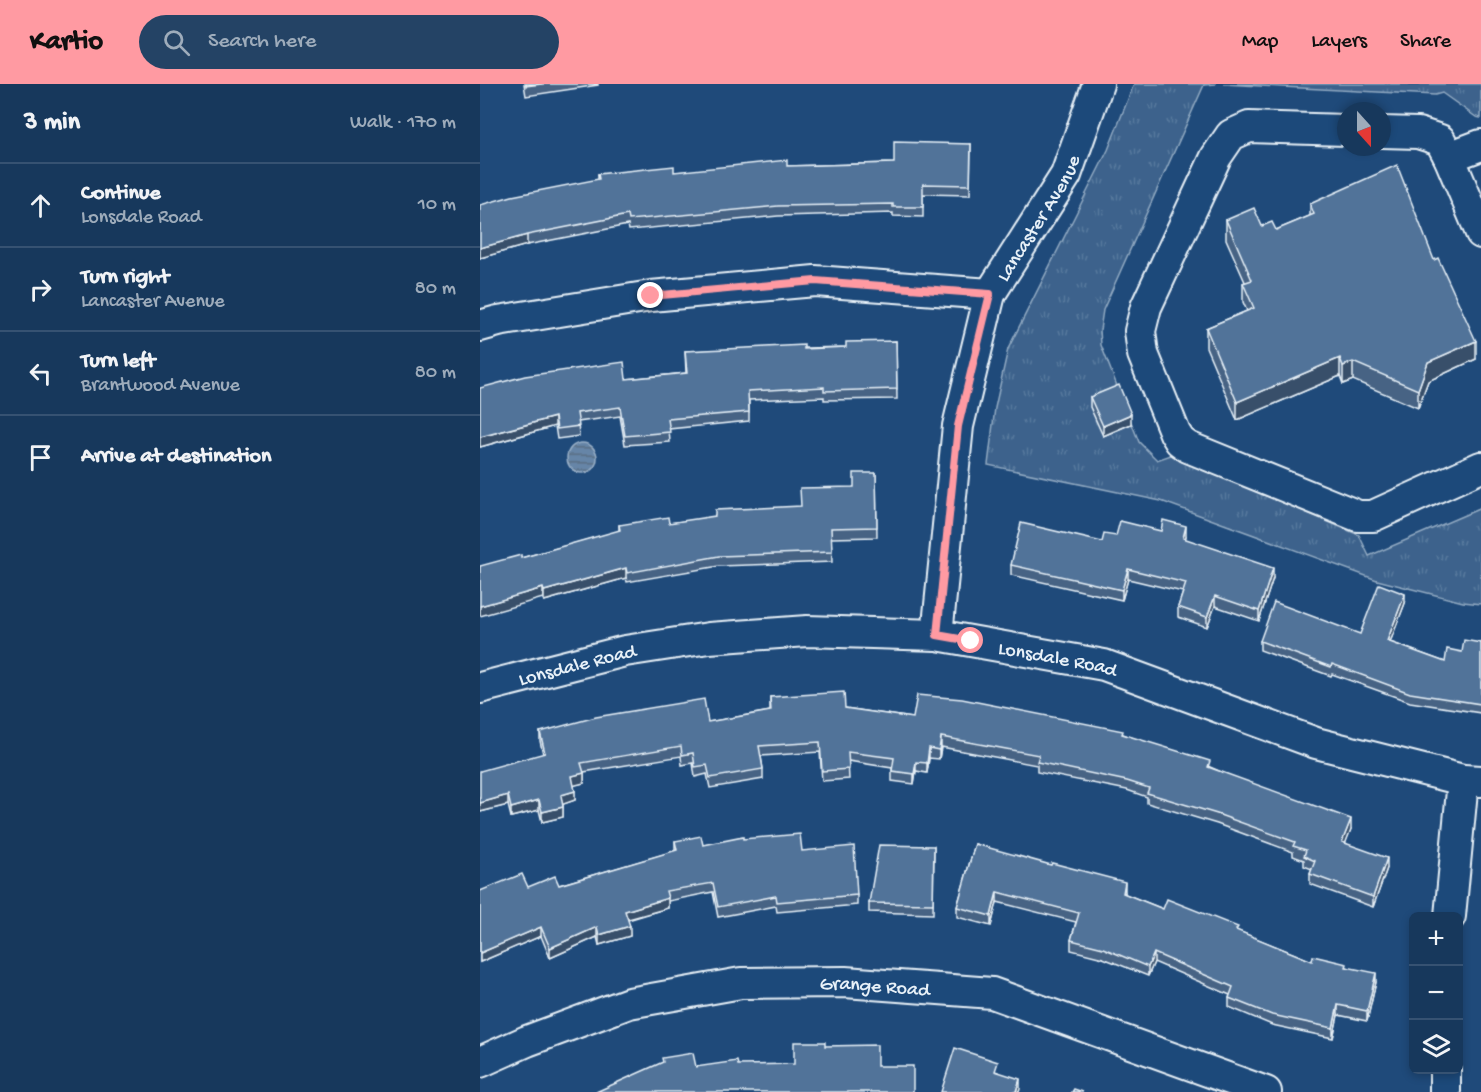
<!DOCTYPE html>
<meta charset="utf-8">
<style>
body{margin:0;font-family:"Gochi Hand",sans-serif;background:#244365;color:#f1f3f6}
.controls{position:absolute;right:18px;bottom:18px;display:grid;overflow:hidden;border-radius:9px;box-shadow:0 3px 9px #0003}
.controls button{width:54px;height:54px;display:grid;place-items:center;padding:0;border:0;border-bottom:2px solid #365272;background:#17385c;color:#f1f3f6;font:30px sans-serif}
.compass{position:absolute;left:857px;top:18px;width:54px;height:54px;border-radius:50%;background:#17385c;box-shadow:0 3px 9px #0003;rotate:159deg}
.stop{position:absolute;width:18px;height:18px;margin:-14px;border:4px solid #ff9aa2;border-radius:50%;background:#fff}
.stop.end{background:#ff9aa2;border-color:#fff;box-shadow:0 2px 6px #0008}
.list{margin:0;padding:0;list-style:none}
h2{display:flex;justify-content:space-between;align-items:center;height:78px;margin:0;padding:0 24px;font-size:26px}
h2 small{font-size:20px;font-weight:400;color:#9eacbb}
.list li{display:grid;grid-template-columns:39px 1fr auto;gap:18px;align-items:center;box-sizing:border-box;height:84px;padding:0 24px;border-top:2px solid #365272}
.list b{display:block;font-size:22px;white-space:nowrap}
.list p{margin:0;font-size:20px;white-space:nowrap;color:#9eacbb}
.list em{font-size:20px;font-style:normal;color:#9eacbb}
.icon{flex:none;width:33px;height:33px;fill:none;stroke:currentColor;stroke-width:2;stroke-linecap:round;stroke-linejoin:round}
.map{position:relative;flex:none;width:1001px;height:1008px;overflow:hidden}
header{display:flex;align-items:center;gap:36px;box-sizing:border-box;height:84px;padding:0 30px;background:#ff9aa2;color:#111}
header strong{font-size:28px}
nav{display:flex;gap:33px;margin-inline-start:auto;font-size:21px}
.search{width:420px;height:54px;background:#244365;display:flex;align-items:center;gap:15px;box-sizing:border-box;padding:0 21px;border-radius:33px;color:#9eacbb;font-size:22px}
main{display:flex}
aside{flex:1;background:#17385c}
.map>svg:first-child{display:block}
.park{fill:url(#park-tufts);stroke:#92aac2;stroke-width:1.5}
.water{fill:url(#water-rules);stroke:#9ab0c7;stroke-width:1.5}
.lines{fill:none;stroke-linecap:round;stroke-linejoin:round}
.minor-casing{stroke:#e8f1f8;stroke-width:34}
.minor{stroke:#1f4a7a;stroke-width:30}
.wall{fill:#466384;stroke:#e8f1f8;stroke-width:1.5}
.shaded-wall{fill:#39506b;stroke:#e8f1f8;stroke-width:1.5}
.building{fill:#517399;stroke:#e8f1f8;stroke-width:1.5}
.route{stroke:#ff9aa2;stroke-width:8}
.labels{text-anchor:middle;stroke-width:4.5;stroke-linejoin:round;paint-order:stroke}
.street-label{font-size:20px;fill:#e8f1f8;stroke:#1f4a7a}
</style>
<header>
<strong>Kartio</strong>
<div class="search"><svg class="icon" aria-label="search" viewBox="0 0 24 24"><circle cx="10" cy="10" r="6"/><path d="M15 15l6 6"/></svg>Search here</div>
<nav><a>Map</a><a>Layers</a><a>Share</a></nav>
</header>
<main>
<aside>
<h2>3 min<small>Walk · 170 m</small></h2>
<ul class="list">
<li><svg class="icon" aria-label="ahead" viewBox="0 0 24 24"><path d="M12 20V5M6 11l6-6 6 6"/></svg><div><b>Continue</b><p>Lonsdale Road</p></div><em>10 m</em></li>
<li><svg class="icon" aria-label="right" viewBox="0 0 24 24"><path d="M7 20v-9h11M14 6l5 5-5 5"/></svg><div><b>Turn right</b><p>Lancaster Avenue</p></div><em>80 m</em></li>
<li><svg class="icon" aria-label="left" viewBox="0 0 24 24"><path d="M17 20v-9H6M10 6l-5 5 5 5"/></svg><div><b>Turn left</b><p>Brantwood Avenue</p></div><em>80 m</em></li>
<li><svg class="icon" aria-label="arrive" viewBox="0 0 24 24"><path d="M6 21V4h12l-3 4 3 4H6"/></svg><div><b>Arrive at destination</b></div></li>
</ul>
</aside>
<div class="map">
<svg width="1001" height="1008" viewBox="0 0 1001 1008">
<defs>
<pattern id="park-tufts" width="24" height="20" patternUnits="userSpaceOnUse" patternTransform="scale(1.5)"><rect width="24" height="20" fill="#3c628c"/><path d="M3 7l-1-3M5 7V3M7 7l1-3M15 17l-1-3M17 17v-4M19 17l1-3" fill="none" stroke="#58799d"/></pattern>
<pattern id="water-rules" width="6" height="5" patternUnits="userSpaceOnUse" patternTransform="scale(1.5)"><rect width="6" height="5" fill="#6685a7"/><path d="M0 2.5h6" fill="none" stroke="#596d82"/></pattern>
</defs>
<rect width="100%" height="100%" fill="#1f4a7a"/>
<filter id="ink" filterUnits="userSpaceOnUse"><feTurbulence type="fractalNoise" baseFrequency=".0167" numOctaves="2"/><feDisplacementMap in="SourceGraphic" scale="12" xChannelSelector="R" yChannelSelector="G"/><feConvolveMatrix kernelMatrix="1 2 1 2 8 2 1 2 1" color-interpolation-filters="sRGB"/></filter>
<g filter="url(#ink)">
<!-- park -->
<g class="park">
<polygon points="654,0 736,0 724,1 623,226 620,246 621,261 659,358 677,376 691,371 879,451 889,472 1001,424 1001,520 983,518 897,496 681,417 508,381 515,324 528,265 628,66"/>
<polygon points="743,0 1001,0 1001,34 996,33 962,9 955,11"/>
</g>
<!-- water -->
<circle class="water" cx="102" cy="374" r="15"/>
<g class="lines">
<!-- minor casing -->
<g class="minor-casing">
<g id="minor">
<polyline points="866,46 769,43 751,51 736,73 666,223 660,247 663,270 695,349 700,357 708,363 878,432 893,432 1001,383"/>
<polyline points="902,48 938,49 960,56 969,73 1001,149"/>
<polyline points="969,73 1001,61"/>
<polyline points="0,242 18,237 171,212 335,197 510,210"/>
<path id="s1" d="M457 551 478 342 510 210 586 91 618 0"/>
<path id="s2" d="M0 604 145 567 229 554 327 547 457 551 624 581 836 659 983 696 1001 697"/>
<polyline points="970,832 983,696"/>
<path id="s3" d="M0 978 47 957 149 919 261 899 365 898 512 909 786 1008"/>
<polyline points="965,986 965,1008"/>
</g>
</g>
<!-- minor -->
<use href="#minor" class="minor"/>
</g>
<!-- wall -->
<g class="wall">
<polygon points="44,0 118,0 118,1 46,12"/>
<polygon points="491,60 490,111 443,110 443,133 413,132 413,129 298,132 149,146 148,141 47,161 0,174 118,96 118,90 194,88 307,82 414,79"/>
<polygon points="830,120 954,176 996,275 948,297 938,324 873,296 863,300 860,292 757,336 726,263 726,244 767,227 763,218 763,199 765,198 746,155 746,136 782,142 796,146 830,132"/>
<polygon points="416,257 417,315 344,316 344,313 269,316 269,337 189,345 190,358 145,361 140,332 98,338 99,352 77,355 75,342 0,363 146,295 206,289 205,267 366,263"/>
<polygon points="610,313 651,340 623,352 610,323"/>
<polygon points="396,389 397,453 351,454 352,478 239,482 147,498 146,494 64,517 41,474 139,447 139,441 189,439 320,423 374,403"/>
<polygon points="681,447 706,452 705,455 793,494 779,537 735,522 727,543 698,533 698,523 703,508 648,495 642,516 531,491 531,481 622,458 636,452"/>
<polygon points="925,519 910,558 965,578 982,568 1001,559 1001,629 930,618 852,590 851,592 780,566 780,557 880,550"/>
<polygon points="290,613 433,634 643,650 730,683 871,745 865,759 907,784 893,823 830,800 830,790 832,785 824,782 824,776 813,772 813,768 737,740 667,719 667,713 647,706 557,688 557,681 461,663 459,675 449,674 447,689 436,687 434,700 412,697 412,684 368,677 369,695 342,697 340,668 281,672 283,685 283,695 230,704 227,690 215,693 213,679 202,681 201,672 104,688 104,699 94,701 95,716 83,720 83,733 62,738 59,726 31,733 28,721 0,728 63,670 60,657 60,648 228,638 290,627"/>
<polygon points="263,755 322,767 377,811 377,821 297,828 296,822 238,833 233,808 188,817 188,824 148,836 150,852 119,861 117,853 70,874 61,852 0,878 0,807 79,801 195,767 195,757 223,761"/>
<polygon points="495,760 645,808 645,810 683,825 758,847 832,877 867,883 896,898 887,937 858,931 853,954 792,941 749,923 749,914 750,911 674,878 668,892 623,874 591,866 591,856 596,838 517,818 511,842 477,833 477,823"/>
<polygon points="454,762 453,830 389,828 389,819"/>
</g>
<!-- shaded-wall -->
<g class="shaded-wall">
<polygon points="47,151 47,161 0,174 0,164"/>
<polygon points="996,257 996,275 948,297 938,324 938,306 948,278"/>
<polygon points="860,274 860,292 757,336 757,318"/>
<polygon points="873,278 873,296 863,300 863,282"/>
<polygon points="651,330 651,340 623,352 623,342"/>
<polygon points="75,333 75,342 0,363 0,353"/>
<polygon points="706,442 706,452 703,464 703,454"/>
<polygon points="146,484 146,494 64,517 64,507"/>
<polygon points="793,484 793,494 779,537 779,527"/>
<polygon points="648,485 648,495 642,516 642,506"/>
<polygon points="63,504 63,514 0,532 0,522"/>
<polygon points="925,510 925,519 907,566 907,557"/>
<polygon points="735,512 735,522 727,543 727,533"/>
<polygon points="461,653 461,663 459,675 459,666"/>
<polygon points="449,664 449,674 447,689 447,679"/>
<polygon points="436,678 436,687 434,700 434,690"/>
<polygon points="104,689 104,699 92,702 92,692"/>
<polygon points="95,707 95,716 81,721 81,711"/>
<polygon points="28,711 28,721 0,728 0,719"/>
<polygon points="59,716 59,726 31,733 31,724"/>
<polygon points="83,723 83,733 62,738 62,728"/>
<polygon points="871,735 871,745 862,768 862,758"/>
<polygon points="907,774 907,784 893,823 893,813"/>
<polygon points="645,798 645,808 643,819 643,809"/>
<polygon points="517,808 517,818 511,842 511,832"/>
<polygon points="188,814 188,824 145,836 145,827"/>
<polygon points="150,842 150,852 119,861 119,851"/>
<polygon points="61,843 61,852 0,878 0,869"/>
<polygon points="117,843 117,853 70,874 70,864"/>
<polygon points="674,869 674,878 668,892 668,883"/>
<polygon points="896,889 896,898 887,937 887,927"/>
<polygon points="858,921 858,931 853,954 853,944"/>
<polygon points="540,995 540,1005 539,1008 536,1008"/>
</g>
<!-- building -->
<g class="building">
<polygon points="46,0 62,0 46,2"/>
<polygon points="414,58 491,60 490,101 443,100 443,123 413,123 413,120 298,122 149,136 148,131 47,151 0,164 0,121 32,112 119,95 118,90 194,82 194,88 307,76 307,82 414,79"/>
<polygon points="917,81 954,176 958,174 996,257 948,278 938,306 873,278 863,282 860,274 757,318 726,244 774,224 763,199 772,196 746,136 774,124 782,142 792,138 796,146 834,130 830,120"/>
<polygon points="416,257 417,305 344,307 344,303 268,307 269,328 188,335 190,348 145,352 140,323 97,329 99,342 77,345 75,333 0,353 0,304 45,292 144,278 146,295 207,289 205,267 324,261 324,265 366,263 366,258"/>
<polygon points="639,301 651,330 623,342 610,313"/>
<polygon points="374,389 396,389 397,443 351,444 352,468 239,472 147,489 146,484 64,507 63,504 0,522 0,482 41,471 41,474 140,446 139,441 188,433 189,439 235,432 235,426 321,422 320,404 374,403"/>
<polygon points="683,436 706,442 703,454 793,484 779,527 735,512 727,533 698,523 706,499 648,485 642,506 531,481 541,439 622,458 624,450 636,452 640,437 681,447"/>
<polygon points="899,500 925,510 907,557 965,578 967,565 982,568 984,556 1001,559 1001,620 930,609 852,580 851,583 780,557 794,518 880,550"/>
<polygon points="364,608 365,624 433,634 437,611 482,615 643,647 642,650 730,677 728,683 871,735 862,758 907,774 893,813 830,790 835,777 824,772 826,766 813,762 815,758 737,730 667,709 669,704 647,697 557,678 559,671 461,653 459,666 449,664 447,679 436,678 434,690 412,687 414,674 368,668 369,685 342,687 340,658 279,662 283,685 230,694 227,681 215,683 213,669 202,671 201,662 101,679 104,689 92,692 95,707 81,711 83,723 62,728 59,716 31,724 28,711 0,719 0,687 65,669 60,648 116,633 224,615 228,638 291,627 290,613"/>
<polygon points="320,750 322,767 374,762 377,811 297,818 296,812 238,823 233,799 186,807 188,814 145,827 150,842 119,851 117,843 70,864 61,843 0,869 0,807 42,790 48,803 75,792 79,801 197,766 195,757 221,752 223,761 263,753 263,755"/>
<polygon points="495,760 571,781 572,779 645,798 643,809 683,825 687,815 758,843 756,846 832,877 833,872 867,880 866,883 896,889 887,927 858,921 853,944 792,931 749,914 753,903 674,869 668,883 623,864 591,856 599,829 517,808 511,832 477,823"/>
<polygon points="399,761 454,762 453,820 389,819"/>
<polygon points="314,958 345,958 345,962 397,961 397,982 433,982 433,1008 116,1008 183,978 182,974 213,969 216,983 257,977 258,981 314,980"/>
<polygon points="475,964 518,978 515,987 540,995 536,1007 538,1008 461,1008"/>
<polygon points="594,1005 603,1008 592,1008"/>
</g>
</g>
<g class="lines" filter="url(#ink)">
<!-- route -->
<polyline class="route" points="171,212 335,197 510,210 478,342 457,551 491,557"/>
</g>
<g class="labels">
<!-- street labels -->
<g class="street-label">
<text dy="7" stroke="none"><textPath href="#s1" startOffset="436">Lancaster Avenue</textPath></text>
<text dy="7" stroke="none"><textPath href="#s2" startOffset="586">Lonsdale Road</textPath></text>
<text dy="7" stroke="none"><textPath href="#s2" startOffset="100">Lonsdale Road</textPath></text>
<text dy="7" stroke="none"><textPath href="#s3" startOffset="408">Grange Road</textPath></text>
</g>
</g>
</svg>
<div class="controls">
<button>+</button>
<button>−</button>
<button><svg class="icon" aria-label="layers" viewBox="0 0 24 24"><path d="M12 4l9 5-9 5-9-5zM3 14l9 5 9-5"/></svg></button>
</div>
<svg class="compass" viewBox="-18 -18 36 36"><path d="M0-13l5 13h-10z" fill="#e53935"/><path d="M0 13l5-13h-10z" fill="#9eacbb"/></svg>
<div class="stop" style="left:491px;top:557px"></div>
<div class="stop end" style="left:171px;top:212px"></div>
</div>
</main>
